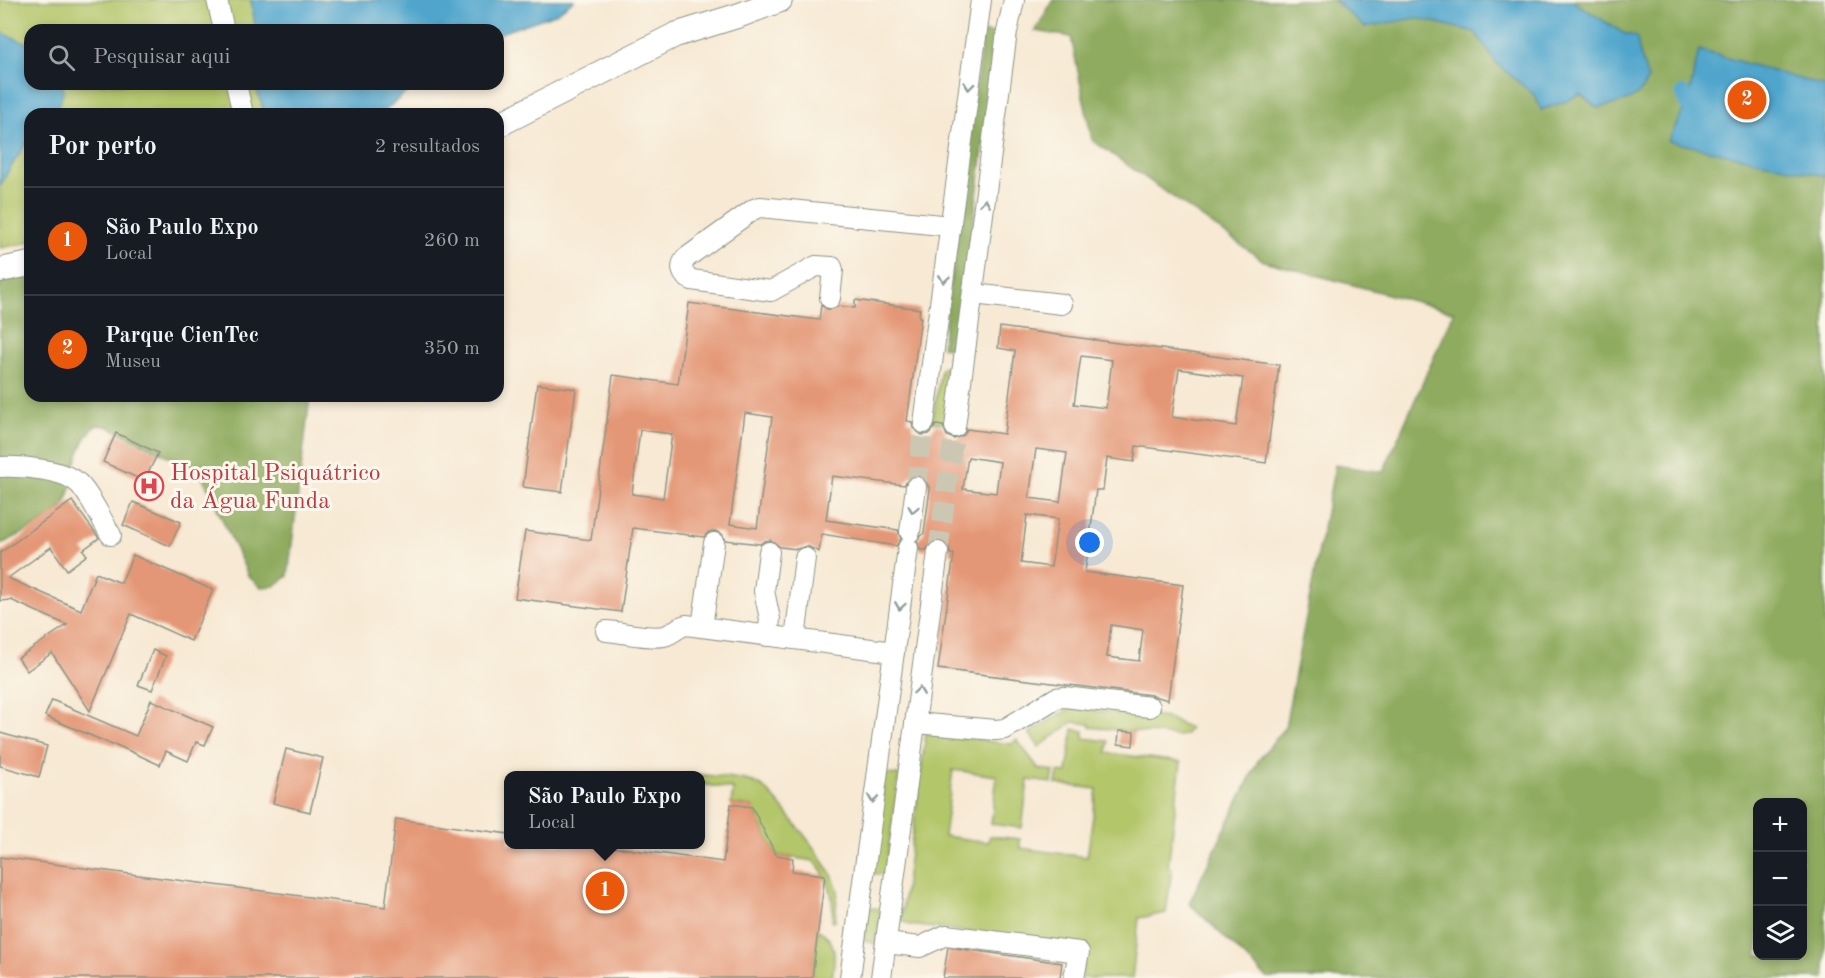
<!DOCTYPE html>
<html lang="pt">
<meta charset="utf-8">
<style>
body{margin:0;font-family:"Old Standard TT",serif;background:#20242c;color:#f1f3f6}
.controls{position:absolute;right:18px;bottom:18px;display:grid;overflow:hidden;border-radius:12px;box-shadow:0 3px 9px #0003}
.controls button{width:54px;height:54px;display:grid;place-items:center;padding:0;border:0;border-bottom:2px solid #363941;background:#171b24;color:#f1f3f6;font:30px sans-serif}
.you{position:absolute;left:1090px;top:543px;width:21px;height:21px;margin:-15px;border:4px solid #fff;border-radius:50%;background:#1a73e8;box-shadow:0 0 0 9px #1a73e833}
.badge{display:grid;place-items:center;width:39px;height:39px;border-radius:50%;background:#ea580c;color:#fff;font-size:20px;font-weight:700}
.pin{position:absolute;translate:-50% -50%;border:3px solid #fff;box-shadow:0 2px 6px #0006}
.popup{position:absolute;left:504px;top:771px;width:201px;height:78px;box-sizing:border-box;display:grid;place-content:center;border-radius:12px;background:#171b24;filter:drop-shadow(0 2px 4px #0005);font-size:20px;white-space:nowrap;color:#9ea1a6}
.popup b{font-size:22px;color:#f1f3f6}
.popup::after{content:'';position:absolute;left:50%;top:100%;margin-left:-12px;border:12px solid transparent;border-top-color:#171b24}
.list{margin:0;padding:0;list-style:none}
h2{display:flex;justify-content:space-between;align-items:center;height:78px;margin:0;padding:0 24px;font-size:26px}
h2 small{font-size:20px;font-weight:400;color:#9ea1a6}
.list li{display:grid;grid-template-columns:39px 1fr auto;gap:18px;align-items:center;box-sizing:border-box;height:108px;padding:0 24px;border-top:2px solid #363941}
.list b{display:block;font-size:22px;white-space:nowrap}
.list p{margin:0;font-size:20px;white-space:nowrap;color:#9ea1a6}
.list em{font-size:20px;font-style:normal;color:#9ea1a6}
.icon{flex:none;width:33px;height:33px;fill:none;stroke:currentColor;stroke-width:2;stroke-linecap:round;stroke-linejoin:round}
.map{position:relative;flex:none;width:1825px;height:978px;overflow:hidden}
.search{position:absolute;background:#171b24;box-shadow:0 3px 9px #0003;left:24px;top:24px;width:480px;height:66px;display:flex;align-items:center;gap:15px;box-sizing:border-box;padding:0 21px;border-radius:18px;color:#9ea1a6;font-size:22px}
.panel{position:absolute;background:#171b24;box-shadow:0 3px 9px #0003;left:24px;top:108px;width:480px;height:294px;border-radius:18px}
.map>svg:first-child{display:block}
.green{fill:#b4c66a;stroke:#6a824f;stroke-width:1.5}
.forest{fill:#8fab5e;stroke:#577449;stroke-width:1.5;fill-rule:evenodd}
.water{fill:#50a5cc;stroke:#387180;stroke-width:1.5}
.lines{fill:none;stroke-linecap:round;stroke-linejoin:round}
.stream{stroke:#50a5cc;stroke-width:4.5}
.canal{stroke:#50a5cc;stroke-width:16}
.building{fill:#e49776;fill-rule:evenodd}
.minor-tunnel{stroke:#ccc7b3;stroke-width:20;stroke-dasharray:20 10;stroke-linecap:butt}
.minor-casing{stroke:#8b9384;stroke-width:22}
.major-casing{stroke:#8b9384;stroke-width:26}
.minor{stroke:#fff;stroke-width:20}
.major{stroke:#fff;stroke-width:24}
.oneway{stroke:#8f9e9a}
.labels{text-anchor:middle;stroke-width:6;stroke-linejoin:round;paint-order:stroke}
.health-label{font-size:24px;fill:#be3a42;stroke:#fbf7ec;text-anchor:start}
</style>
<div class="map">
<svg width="1825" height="978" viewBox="0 0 1825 978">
<rect width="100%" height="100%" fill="#fbf7ec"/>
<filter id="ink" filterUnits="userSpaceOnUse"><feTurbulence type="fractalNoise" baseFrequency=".0167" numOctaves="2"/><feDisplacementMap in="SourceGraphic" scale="12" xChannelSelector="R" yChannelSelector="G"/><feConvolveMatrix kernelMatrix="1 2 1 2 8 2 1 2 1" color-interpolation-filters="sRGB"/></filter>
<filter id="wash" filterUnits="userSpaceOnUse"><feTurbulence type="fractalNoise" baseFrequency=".008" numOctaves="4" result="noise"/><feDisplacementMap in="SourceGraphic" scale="24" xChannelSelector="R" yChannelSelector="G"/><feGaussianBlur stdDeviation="1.35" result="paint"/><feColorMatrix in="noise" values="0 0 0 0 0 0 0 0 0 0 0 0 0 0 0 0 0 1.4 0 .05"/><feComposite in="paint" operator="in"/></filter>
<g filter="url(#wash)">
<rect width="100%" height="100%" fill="#f7e9d3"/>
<!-- green -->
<g class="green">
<polygon points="0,0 251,0 255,25 254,30 30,30 30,84 255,84 265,114 30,114 30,242 0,248"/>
<polygon points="945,367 953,371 947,424 932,422 941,369"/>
<polygon points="1070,708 1168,718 1190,728 1185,735 1177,736 1090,727 1090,724 1073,722 1039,747 1029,733"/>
<polygon points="1073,729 1084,731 1084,738 1108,741 1107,753 1181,762 1168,867 1172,868 1166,913 1139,918 1132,978 1082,978 1085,946 910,925 901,920 926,733 1011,744 1017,740 1039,769 1054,771 1052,783 1028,780 1022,828 991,824 997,776 953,770 944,836 988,842 990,836 1020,839 1020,848 1087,857 1097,789 1056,784 1058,772 1067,773"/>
<path d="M685 774C703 775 743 777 758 784 773 791 824 860 833 877L838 890 835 921H832C835 897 830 878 814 861L776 855 752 807 731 804 733 789 701 784V776H682Z"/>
<polygon points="885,774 899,775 885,875 872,873"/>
<polygon points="871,908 880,909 881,911 875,944 864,940 867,909"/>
<path d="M818 930C838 939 835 959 832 978H812Z"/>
</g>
<!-- forest -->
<g class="forest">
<path d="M1053 0H1825V978H1267L1189 903 1258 761 1285 727 1335 465 1383 472 1454 312 1264 261 1092 140 1071 37 1035 31ZM1758 802H1802V956H1758Z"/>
<polygon points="983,32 998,34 957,349 942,347"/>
<path d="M30 275V396H310L288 576 274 586 261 587 249 577 203 478 196 470 107 426 97 425C84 435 78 453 74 470 71 481 71 496 63 506 53 519 18 536 3 543H0V281Z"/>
</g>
<!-- water -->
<g class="water">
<polygon points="251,0 574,0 555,14 498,34 498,30 254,30 255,25"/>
<path d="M1334 0H1571L1623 33 1637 37 1639 50 1648 79C1637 104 1621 102 1597 108L1580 94 1567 101 1541 110 1535 96 1497 64 1475 32 1416 18 1364 27Z"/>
<path d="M0 32 30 44V84H63C64 90 63 93 61 99 57 119 47 114 30 114V138L10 168 0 187Z"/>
<polygon points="1699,50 1825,86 1825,176 1668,141 1687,103"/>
<polygon points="255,84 417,84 380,114 265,114"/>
</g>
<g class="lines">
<!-- stream -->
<polyline class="stream" points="1680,98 1687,103 1693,102"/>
<!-- canal -->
<polyline class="canal" points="1683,94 1687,103"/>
</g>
<g id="blocks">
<!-- building -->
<g class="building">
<path d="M855 300 920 309 919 317H921L907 421 912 422 913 428 922 435 929 434 936 425 943 426 947 436 954 439 964 435 967 429 1004 434 1015 351 998 348 1000 327 1279 365 1266 463 1136 446 1134 462 1107 458 1103 490H1096L1085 572 1183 585 1168 700 1151 695 938 669 954 554H950L949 547 940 540 933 541 926 550H920L917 541 924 533 930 489 924 478 918 475 911 476 904 485 832 476 826 520 898 530 901 539 896 546 822 534 819 552 807 546 797 549 780 547 771 540 765 541 760 544 725 540 722 534 715 531 709 532 704 537 633 528 621 612 515 598 525 531 591 540 613 375 678 384 689 303 819 320 821 305 829 310 839 306 855 308ZM1081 356 1112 360 1106 408 1074 404ZM1179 369 1243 378 1236 426 1172 417ZM745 413 772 417 757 528 730 524ZM640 430 672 434 663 498 632 494ZM1036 449 1067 453 1060 502 1029 498ZM968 457 1000 462 996 493 963 489ZM1027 515 1058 519 1051 567 1021 563ZM1111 625 1143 630 1139 661 1107 657Z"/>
<polygon points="537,384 576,389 562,492 523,487"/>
<polygon points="116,433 158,453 144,481 103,462"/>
<polygon points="72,501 99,538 83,550 87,555 67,570 51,547 8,578 81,610 96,573 121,583 133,555 213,590 191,641 131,614 90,711 52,653 27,671 18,658 67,625 11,600 0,601 0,553"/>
<polygon points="133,502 181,522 170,546 123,525"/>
<polygon points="153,650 166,656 152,690 138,685"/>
<polygon points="52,700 136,736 151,700 213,727 205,745 196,742 188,761 166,751 160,765 114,744 113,745 45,716"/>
<polygon points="1119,731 1134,732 1133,746 1118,744"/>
<polygon points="0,733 47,746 39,777 0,766"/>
<polygon points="286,749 323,758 310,812 273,803"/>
<polygon points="731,804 752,807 776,855 793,858 792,871 825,875 812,978 0,978 0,857 385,907 396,819 509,834 509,844 590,844 723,862"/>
<polygon points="948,947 1062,963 1060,978 943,978"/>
</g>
</g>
</g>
<g filter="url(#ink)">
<use href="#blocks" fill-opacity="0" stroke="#8b9384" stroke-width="1.5"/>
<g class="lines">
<!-- minor-tunnel -->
<g class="minor-tunnel">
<polyline points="916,487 924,423"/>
<polyline points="938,552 955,427"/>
</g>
<!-- minor casing -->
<g class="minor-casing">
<g id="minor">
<polyline points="217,0 224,30"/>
<polyline points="236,84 243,114"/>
<polyline points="973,294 1062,304"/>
<path d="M830 298 833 270 832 267 816 266 771 291 692 280C682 276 679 267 686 258L754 209 760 207 951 226"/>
<polyline points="924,423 981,0"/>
<polyline points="955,427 1007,32 1014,0"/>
<path d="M0 467C21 466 67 469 81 486 93 500 101 519 111 535"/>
<polyline points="910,532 916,487"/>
<polyline points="702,627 714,543"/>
<path d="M606 631C622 632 649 639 664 636 673 634 677 627 686 625L894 652"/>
<polyline points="768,636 770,619 764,591 769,552"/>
<polyline points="795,639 805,558"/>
<polyline points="915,723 996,730 1005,729 1056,698 1064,697 1150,707"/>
<polyline points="886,943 920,947 946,935 1079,952 1074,978"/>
<polyline points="850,978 908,548"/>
<polyline points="881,978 938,552"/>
</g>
</g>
<!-- major casing -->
<g class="major-casing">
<g id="major">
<polyline points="498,125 675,35 740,15 780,0"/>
<polyline points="0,270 30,264"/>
</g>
</g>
<!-- minor -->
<use href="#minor" class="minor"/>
<!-- major -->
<use href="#major" class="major"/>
</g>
<!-- one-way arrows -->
<defs><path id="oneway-chevron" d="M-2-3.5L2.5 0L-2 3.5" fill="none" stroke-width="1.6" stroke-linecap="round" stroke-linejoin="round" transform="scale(1.5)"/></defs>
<g class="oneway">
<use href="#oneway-chevron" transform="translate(969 86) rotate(97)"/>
<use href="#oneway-chevron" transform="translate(985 203) rotate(-82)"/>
<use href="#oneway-chevron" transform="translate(944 279) rotate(98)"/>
<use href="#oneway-chevron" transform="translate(913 509) rotate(98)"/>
<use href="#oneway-chevron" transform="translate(900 606) rotate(98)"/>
<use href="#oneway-chevron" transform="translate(919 691) rotate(-82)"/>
<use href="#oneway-chevron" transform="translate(873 799) rotate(98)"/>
</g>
</g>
<!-- icons -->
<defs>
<g id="hospital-ring" transform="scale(1.5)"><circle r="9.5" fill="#fbf7ec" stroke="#e0444e" stroke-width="1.5"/><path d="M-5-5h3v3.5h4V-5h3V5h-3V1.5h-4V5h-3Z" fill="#e0444e"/></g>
</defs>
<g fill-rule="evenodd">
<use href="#hospital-ring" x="149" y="486"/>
</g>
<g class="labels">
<!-- health labels -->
<g class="health-label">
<text x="170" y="480">Hospital Psiquátrico<tspan x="170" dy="28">da Água Funda</tspan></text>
</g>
</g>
</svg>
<div class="controls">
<button>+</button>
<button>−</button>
<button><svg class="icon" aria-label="layers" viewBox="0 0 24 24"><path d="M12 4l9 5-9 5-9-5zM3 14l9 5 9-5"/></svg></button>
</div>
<div class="you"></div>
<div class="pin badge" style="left:605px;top:891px">1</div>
<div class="popup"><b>São Paulo Expo</b>Local</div>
<div class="pin badge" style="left:1747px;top:100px">2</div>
<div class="search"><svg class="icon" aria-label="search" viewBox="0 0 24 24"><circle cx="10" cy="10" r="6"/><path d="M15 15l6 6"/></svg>Pesquisar aqui</div>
<section class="panel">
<h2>Por perto<small>2 resultados</small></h2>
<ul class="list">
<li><span class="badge">1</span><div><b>São Paulo Expo</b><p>Local</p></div><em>260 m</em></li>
<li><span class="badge">2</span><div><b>Parque CienTec</b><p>Museu</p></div><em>350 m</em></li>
</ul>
</section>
</div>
